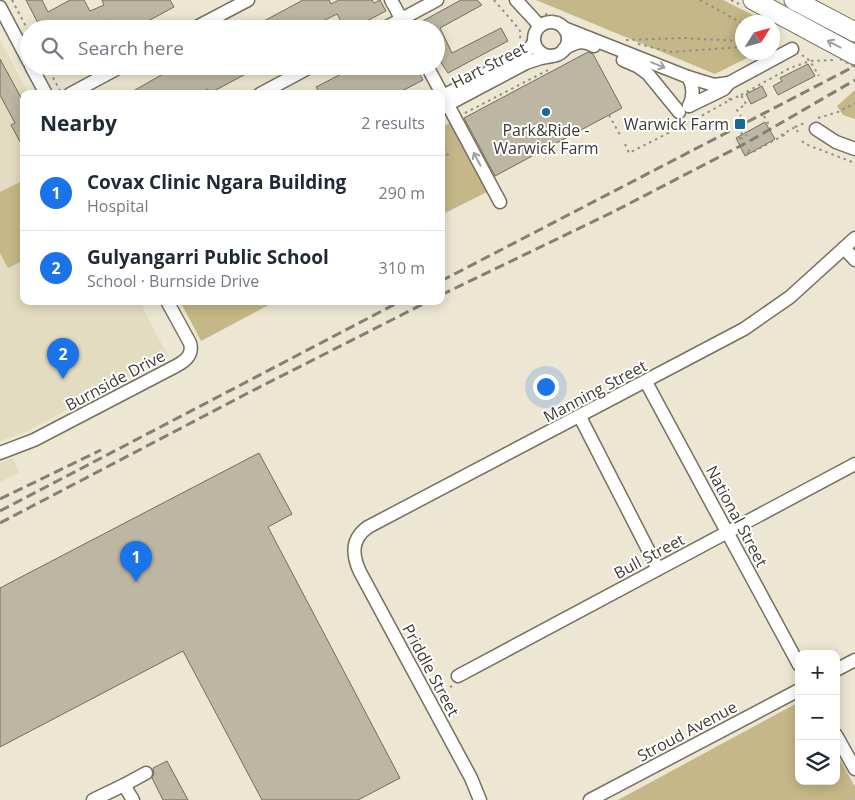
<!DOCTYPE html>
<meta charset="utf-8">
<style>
body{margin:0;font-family:"Open Sans",sans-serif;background:#f2f2f3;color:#1f2937}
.controls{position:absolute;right:15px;bottom:15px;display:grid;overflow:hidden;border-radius:10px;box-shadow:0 2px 12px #0003}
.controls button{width:45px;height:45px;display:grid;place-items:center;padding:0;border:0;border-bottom:1px solid #e0e1e3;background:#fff;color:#1f2937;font:25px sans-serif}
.compass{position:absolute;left:735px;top:15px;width:45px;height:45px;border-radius:50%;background:#fff;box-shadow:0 2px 12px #0003;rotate:53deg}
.you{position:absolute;left:545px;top:386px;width:18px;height:18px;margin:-12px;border:4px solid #fff;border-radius:50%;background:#1a73e8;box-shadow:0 0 0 8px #1a73e833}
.badge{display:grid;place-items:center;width:32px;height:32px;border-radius:50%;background:#1a73e8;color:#fff;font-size:16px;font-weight:700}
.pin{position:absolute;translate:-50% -41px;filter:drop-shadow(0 1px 2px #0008)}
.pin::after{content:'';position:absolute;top:26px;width:18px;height:15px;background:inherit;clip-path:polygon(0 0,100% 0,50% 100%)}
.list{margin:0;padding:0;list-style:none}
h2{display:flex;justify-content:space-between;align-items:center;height:65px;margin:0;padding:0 20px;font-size:21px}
h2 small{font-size:16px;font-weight:400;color:#747a83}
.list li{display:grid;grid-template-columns:32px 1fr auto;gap:15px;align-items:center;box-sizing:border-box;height:75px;padding:0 20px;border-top:1px solid #e0e1e3}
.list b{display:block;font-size:19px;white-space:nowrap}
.list p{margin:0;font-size:16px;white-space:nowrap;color:#747a83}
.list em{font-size:16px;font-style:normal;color:#747a83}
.icon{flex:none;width:28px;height:28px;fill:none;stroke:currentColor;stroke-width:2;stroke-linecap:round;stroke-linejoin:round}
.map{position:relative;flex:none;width:855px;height:800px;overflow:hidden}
.search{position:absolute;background:#fff;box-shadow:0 2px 12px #0003;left:20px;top:20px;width:425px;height:55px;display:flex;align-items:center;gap:12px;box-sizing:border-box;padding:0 18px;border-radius:28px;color:#747a83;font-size:19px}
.panel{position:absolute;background:#fff;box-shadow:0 2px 12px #0003;left:20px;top:90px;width:425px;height:215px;border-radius:10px}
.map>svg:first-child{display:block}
.built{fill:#e4dcc0}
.green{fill:#c5b787}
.building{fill:#bcb6a3;stroke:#736e5c}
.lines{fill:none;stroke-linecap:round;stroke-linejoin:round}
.minor-casing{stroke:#76705f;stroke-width:15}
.highway-casing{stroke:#76705f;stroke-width:21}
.path{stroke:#928e80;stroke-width:2;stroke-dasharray:2.5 4;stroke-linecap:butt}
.minor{stroke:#fff;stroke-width:12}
.highway{stroke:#fff;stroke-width:19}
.rail{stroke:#837f73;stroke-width:3;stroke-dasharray:10 5;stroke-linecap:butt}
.path-bridge{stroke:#928e80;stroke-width:2;stroke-dasharray:2.5 4;stroke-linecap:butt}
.oneway{stroke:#9e9e9a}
.poi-dot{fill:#1a679a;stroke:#fff;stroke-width:2}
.labels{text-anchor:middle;stroke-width:4;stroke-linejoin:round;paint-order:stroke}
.street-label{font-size:16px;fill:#3e3c34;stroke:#fff}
.poi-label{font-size:16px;fill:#3e3c34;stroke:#fff;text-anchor:end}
</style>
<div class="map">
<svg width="855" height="800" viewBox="0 0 855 800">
<rect width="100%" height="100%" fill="#ece6d2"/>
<!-- built -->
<g class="built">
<polygon points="0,40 29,94 24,94 24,301 139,301 168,356 26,432 0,441"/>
<polygon points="13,458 19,473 0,482 0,463"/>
</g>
<!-- green -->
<g class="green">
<polygon points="536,0 723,0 767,22 742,22 742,52 757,53 715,74"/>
<polygon points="855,90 855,119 843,115 837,106"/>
<polygon points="453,121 489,191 441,215 441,128"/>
<polygon points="24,180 24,260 8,268 0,253 0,192"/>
<polygon points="180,301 276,301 201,341"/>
<polygon points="799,702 799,781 836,781 836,752 855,787 855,800 618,800"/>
</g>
<!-- building -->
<g class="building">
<polygon points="26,0 42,0 48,12 70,0 84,0 90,11 104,5 102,0 170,0 174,7 133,29 115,29 110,20 93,29 41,29"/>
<polygon points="303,0 329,0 331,4 339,0 372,0 374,3 380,0 386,11 359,25 361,29 350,29 347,23 343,25 337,14 315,25 317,29 249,29"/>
<polygon points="461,0 477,0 482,5 440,28 452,53 501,28 508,41 448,73 436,55 436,29 423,29 419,23"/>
<polygon points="588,52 593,54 622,108 495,176 464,118"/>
<polygon points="0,59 24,103 24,149 11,125 15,123 0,95"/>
<polygon points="808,64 815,76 778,95 773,86 782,81 780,78"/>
<polygon points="177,66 261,66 210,93 208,89 198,94 128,94"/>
<polygon points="348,66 410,66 413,72 417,70 423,80 396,94 320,94 316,87 349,70"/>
<polygon points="762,86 767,96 751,104 746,94"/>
<polygon points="765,122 775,139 745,156 736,138"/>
<polygon points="259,453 292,514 268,527 400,778 358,800 262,800 183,651 0,747 0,588"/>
<polygon points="167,761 188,800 163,800 152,778 154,774 153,768"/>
</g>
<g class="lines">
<!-- minor casing -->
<g class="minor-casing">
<g id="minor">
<polyline points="391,0 407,29"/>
<polyline points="516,0 540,26"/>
<polyline points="0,7 29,62"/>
<circle cx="551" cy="39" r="17"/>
<polyline points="564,28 688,77 714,85 729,83"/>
<polyline points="193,29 248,0"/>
<polyline points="383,29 437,0"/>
<path d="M564 49C574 43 582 39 594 46"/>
<polyline points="623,60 637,66 648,74 679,112"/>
<polyline points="31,66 46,94"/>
<polyline points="427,66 500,202"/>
<path d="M688 77C694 87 694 96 689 106"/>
<polyline points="70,94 122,66"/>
<polyline points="260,94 312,66"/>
<polyline points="441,97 522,55 530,48 534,42"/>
<polyline points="689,106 724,89 729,83 792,49"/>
<polyline points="441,108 526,63 541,58 552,56"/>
<polyline points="816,129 836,142 855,149"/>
<polyline points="844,248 855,260"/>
<polyline points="646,382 799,665"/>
<polyline points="580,417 658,569"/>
<path d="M0 453 34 440 176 366C187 360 193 354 190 343L167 301"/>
<polyline points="836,670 855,660"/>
<polyline points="458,676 855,464"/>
<polyline points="836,735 855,769"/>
<polyline points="124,785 146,773"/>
<polyline points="93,800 124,785 133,800"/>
<path d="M480 800 471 778 360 572C352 555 351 539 368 527L744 329 790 297 855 238"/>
<polyline points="590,800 799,690"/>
</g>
</g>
<!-- highway casing -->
<g class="highway-casing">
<g id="highway">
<polyline points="753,0 855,55"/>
<polyline points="794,0 855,32"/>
</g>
</g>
<!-- path -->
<g class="path">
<polyline points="12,0 29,32"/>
<polyline points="494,0 519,29 521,33 519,42"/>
<polyline points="700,0 742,23"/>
<polyline points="731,0 739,4"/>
<polyline points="545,14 560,17"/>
<polyline points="772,39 779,43"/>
<polyline points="626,40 683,38 742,41"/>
<polyline points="638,44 672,52 742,47"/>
<polyline points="802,55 810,61 819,76"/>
<polyline points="47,66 60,91"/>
<polyline points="741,95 790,68 810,61 833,60"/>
<polyline points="730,100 741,95 746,104 737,110 741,116"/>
<polyline points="465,113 550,69"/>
<polyline points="609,115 620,135"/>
<polyline points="764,116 768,123 766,124"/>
<polyline points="818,118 838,112 855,103"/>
<polyline points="708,124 712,131"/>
<polyline points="795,127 807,122"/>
<polyline points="699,129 694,120 730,100 729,98"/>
<polyline points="781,135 795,127 798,132"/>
<polyline points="739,139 743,136 739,129"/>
<polyline points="740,139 747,135"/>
<polyline points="802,141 805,144 855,163"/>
<polyline points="441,142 450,159"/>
<polyline points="625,144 629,153 694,120"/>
<polyline points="748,151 754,148"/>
<polyline points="747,153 753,152 784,135 783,133"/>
<polyline points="439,694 452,686"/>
</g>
<!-- minor -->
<use href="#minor" class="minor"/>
<!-- highway -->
<use href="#highway" class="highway"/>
<!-- rail -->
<g class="rail">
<polyline points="441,281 855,66"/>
<polyline points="441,295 615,211 748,142 855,80"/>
<polyline points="0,499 101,450"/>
<polyline points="0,511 401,301"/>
<polyline points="0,523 248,393 429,301"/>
</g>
<!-- path-bridge -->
<polyline class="path-bridge" points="840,59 855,67"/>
</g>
<!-- one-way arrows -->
<defs><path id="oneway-shaft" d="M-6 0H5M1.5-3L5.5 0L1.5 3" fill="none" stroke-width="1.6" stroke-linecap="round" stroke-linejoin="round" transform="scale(1.25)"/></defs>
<g class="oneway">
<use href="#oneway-shaft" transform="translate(834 44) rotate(-152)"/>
<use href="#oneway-shaft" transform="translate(658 65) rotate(22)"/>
<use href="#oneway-shaft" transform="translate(477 159) rotate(-118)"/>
</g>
<!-- markers -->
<g class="poi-dot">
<circle cx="546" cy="112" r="5"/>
<rect x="734" y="118" width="12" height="12" rx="2.5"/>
</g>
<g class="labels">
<!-- street labels -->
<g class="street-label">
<text transform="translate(489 65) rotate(-27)" y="6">Hart Street</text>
<text transform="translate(115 380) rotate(-28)" y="6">Burnside Drive</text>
<text transform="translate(595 391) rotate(-28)" y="6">Manning Street</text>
<text transform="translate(737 516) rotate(62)" y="6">National Street</text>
<text transform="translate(649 556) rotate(-28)" y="6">Bull Street</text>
<text transform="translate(431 670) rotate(62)" y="6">Priddle Street</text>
<text transform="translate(687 731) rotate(-28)" y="6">Stroud Avenue</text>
</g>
<!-- poi labels -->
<g class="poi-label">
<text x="729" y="130">Warwick Farm</text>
<text x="546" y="136" text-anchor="middle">Park&amp;Ride -<tspan x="546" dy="18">Warwick Farm</tspan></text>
</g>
</g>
</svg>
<div class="controls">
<button>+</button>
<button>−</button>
<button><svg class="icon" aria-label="layers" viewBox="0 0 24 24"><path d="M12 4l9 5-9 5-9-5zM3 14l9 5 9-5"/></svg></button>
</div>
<svg class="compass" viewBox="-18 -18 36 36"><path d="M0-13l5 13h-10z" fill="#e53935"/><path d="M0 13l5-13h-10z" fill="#747a83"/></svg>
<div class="you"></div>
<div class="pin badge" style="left:136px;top:582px">1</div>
<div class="pin badge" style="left:63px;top:379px">2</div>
<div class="search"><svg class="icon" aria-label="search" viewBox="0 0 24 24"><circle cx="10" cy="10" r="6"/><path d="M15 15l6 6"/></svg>Search here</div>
<section class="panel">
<h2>Nearby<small>2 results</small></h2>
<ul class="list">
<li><span class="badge">1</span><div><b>Covax Clinic Ngara Building</b><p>Hospital</p></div><em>290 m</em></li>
<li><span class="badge">2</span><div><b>Gulyangarri Public School</b><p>School · Burnside Drive</p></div><em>310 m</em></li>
</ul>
</section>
</div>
